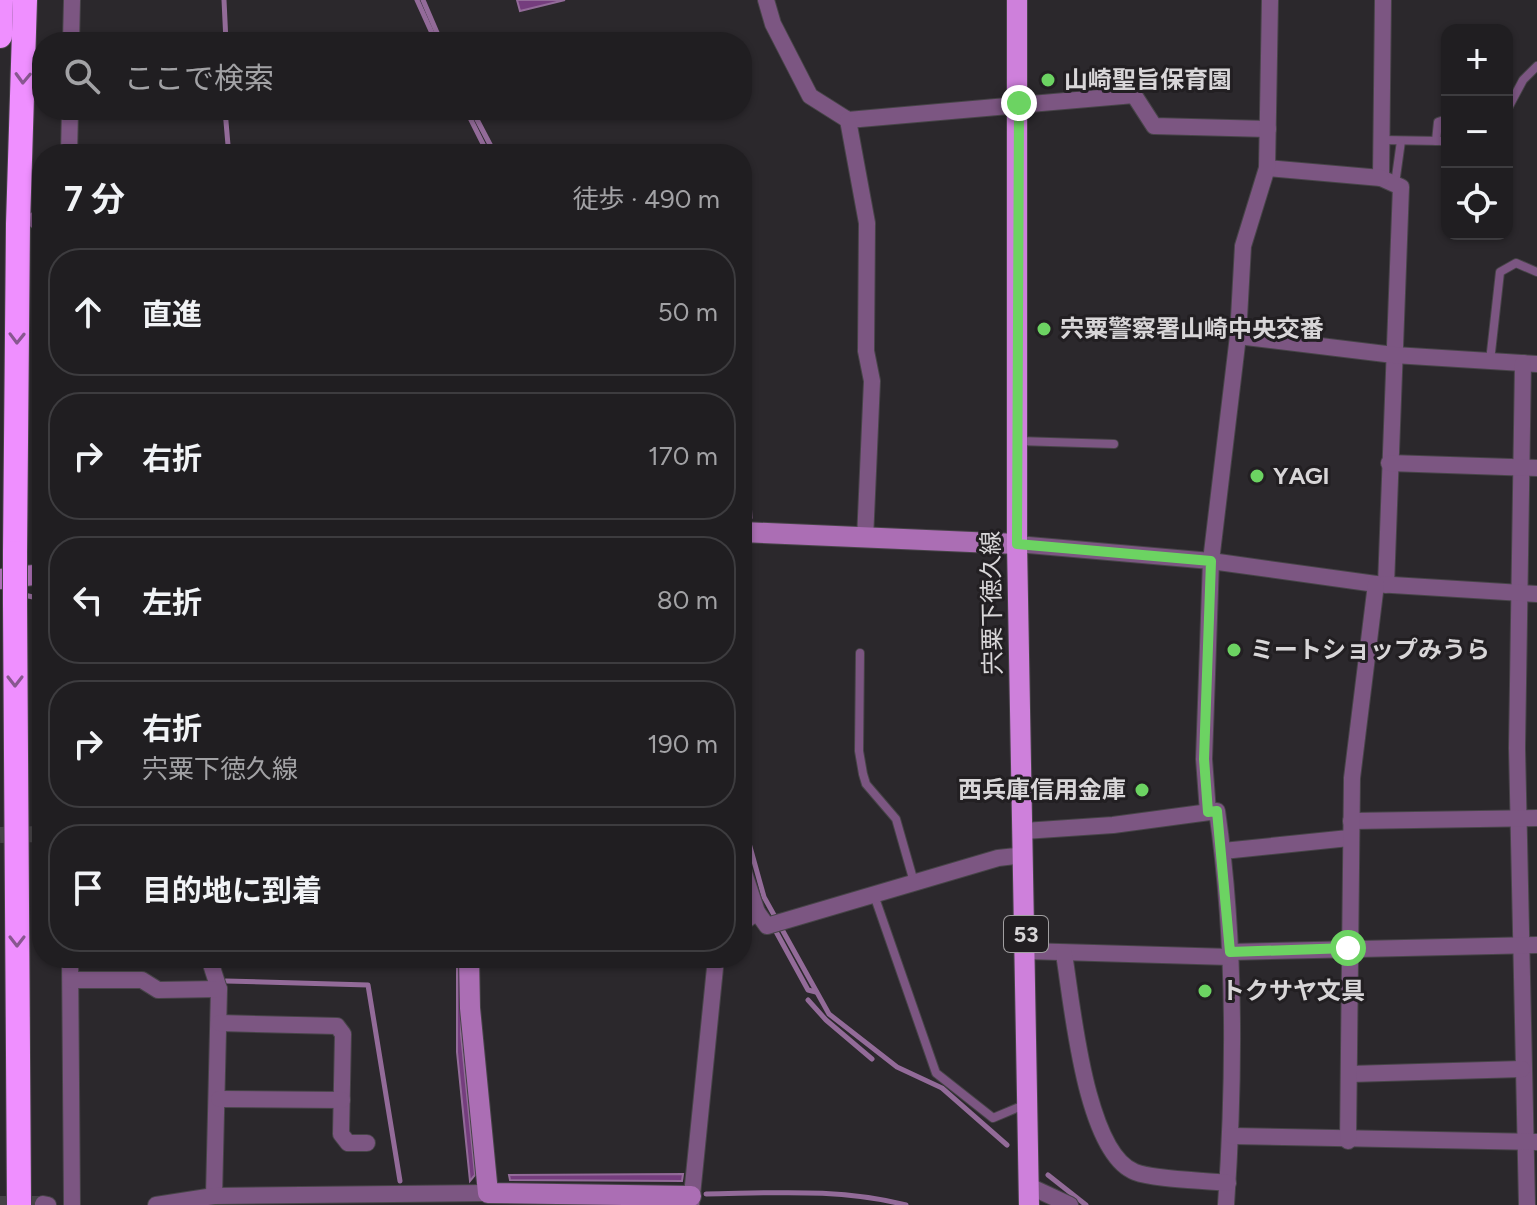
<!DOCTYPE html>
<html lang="ja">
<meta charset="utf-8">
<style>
body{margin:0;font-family:Figtree,"Noto Sans JP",sans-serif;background:#28272a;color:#f1f3f6}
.controls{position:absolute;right:24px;top:24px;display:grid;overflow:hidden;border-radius:16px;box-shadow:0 2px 6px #0004}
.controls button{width:72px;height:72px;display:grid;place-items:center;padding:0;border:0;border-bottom:2px solid #3d3c3f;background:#201e21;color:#f1f3f6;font:40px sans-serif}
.stop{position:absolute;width:24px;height:24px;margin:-18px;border:6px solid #6cd362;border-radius:50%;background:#fff}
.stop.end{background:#6cd362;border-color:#fff;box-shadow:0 2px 8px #0008}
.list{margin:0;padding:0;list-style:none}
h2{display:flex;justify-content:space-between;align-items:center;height:104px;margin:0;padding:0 32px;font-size:34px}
h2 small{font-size:26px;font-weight:400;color:#a2a2a5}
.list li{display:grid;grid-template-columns:52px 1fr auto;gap:24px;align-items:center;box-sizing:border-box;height:128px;margin:0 16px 16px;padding:0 16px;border:2px solid #3d3c3f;border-radius:32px}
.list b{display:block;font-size:30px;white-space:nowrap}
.list p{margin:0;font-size:26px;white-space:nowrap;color:#a2a2a5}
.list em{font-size:26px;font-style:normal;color:#a2a2a5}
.icon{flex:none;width:44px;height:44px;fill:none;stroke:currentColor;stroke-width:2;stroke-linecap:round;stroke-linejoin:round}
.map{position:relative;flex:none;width:1537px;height:1205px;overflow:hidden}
.search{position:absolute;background:#201e21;box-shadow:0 2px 6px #0004;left:32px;top:32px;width:720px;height:88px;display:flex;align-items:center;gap:20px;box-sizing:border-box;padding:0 28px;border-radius:32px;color:#a2a2a5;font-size:30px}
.panel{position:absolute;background:#201e21;box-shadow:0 2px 6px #0004;left:32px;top:144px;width:720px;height:824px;border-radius:32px}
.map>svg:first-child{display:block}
.water{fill:#753d7e;stroke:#936b99;stroke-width:2}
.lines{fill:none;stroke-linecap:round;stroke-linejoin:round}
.stream{stroke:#936b99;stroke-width:5}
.street-tunnel{stroke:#454246;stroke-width:16;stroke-dasharray:16 8;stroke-linecap:butt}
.lane-casing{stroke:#474448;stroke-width:10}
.street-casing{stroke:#474448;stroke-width:18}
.secondary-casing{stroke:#474448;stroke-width:22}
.primary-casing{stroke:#474448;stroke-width:22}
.highway-casing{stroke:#474448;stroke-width:26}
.lane{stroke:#7c5682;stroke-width:8}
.street{stroke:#7c5682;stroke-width:16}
.secondary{stroke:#ab6eb4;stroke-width:20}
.primary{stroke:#ce80db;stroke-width:20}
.highway{stroke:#ef8fff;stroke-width:24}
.highway-bridge-casing{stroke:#474448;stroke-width:26;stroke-linecap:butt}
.highway-bridge{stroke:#ef8fff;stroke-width:24}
.oneway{stroke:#885790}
.route{stroke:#6cd362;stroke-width:10}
.poi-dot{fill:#6cd362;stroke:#221f22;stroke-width:3}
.labels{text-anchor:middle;stroke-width:6;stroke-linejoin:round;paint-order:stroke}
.shield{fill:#221f22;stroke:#a19fa1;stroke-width:2}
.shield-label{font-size:22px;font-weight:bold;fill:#d8d6d8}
.poi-label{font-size:24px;font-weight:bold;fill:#d8d6d8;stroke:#221f22;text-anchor:start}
.street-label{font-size:24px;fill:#d8d6d8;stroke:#221f22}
</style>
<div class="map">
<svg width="1537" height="1205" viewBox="0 0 1537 1205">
<rect width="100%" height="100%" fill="#2b282c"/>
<!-- water -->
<g class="water">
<polygon points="517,0 565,0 520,11"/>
<polygon points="457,958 463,958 461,1034 475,1175 470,1181 457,1052"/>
<polygon points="683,1174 682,1181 510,1180 509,1175"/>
</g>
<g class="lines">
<!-- stream -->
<g class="stream">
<polyline points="224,0 226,42"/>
<polyline points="417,0 436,42"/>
<polyline points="423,0 441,42"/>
<polyline points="225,110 228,145 232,151 349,148 472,153"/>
<polyline points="466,110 488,154"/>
<polyline points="472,110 495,154"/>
<polyline points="743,398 750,518"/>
<polyline points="24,595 42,599"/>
<polyline points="742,818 764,897 829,1014 897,1067 942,1088 1007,1145"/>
<polyline points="742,841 748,867"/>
<polyline points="774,928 808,990 816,992"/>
<polyline points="194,958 207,965"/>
<polyline points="226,981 368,985 400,1181"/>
<polyline points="808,1000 826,1020 872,1059"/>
<polyline points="1048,1175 1086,1205"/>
<path d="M706 1194C775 1193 839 1188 906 1205"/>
</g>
<!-- street-tunnel -->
<g class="street-tunnel">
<polyline points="0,835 42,834"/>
<polyline points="0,1204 43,1204"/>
</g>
<!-- lane casing -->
<g class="lane-casing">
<g id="lane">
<polyline points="1507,110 1523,80 1537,66"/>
<polyline points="1381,140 1442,141"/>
<polyline points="1436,141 1438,122 1447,119"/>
<polyline points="1395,184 1401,141"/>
<polyline points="1490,361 1500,272 1516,263 1537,272"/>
<polyline points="1018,441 1114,444"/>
<polyline points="860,653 859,751 863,774 866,784 896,819 914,882"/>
<polyline points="874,895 936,1073 993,1118 1024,1105"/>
</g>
</g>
<!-- street casing -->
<g class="street-casing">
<g id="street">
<polyline points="766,0 773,24 810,96 848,120 1134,95 1154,126 1268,129"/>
<polyline points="1383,0 1381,178 1401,187 1386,585"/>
<polyline points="71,42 72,0"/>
<polyline points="848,120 867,223 866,351 872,381 865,539"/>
<polyline points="69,154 70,110"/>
<polyline points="1267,168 1381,178"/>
<polyline points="35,220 42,219"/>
<polyline points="1238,336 1394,355 1537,364"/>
<polyline points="1523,363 1517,748 1527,1205"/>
<polyline points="1389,463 1537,468"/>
<polyline points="1017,544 1211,561 1376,584 1537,594"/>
<polyline points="1208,812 1204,759 1211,561 1238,336 1243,246 1267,168 1270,0"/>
<polyline points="1351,821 1537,818"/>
<path d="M1024 831 1113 825 1217 811C1236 941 1235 1075 1226 1205"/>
<polyline points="1223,851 1349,838"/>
<polyline points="742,867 757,912 742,923"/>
<polyline points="757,912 767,926 998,858 1024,855"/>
<polyline points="1026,951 1230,957"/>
<polyline points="1230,952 1537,945"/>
<path d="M1064 954C1072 1002 1085 1153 1135 1172 1156 1180 1204 1180 1228 1183"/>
<polyline points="70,958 72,1205"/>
<polyline points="209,958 219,989 214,1196"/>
<polyline points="71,980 142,980 158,990 219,989"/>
<polyline points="219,1023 337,1026 343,1034 341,1134 348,1143 367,1143"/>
<polyline points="1350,1074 1522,1069"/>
<polyline points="219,1099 342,1100"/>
<polyline points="1232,1136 1537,1142"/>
<polyline points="1348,1141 1352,778 1376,584"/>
<polyline points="1029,1186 1070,1205"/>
<polyline points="43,1204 48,1205"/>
<polyline points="156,1205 214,1196 488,1193"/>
<polyline points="691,1205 716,958"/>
</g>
</g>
<!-- secondary casing -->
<g class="secondary-casing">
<g id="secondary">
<polyline points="742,532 1017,544"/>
<polyline points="0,579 42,574"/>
<polyline points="469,958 470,1008 488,1193 691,1196"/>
</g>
</g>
<!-- primary casing -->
<g class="primary-casing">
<polyline id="primary" points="1017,0 1017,544 1029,1205"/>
</g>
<!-- highway casing -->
<g class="highway-casing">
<g id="highway">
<polyline points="0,36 1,0"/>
<polyline points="15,553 18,224 25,0"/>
<polyline points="15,603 19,1205"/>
</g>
</g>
<!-- lane -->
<use href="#lane" class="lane"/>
<!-- street -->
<use href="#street" class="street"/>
<!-- secondary -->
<use href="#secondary" class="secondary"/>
<!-- primary -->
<use href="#primary" class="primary"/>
<!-- highway -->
<use href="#highway" class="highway"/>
<!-- highway-bridge casing -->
<g class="highway-bridge-casing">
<polyline id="highway-bridge" points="15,603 15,553"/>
</g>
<!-- highway-bridge -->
<use href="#highway-bridge" class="highway-bridge"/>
</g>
<!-- one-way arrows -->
<defs><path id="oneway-chevron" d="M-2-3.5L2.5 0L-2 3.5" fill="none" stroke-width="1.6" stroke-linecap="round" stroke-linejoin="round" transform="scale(2)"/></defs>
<g class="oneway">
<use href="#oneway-chevron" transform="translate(23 78) rotate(92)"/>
<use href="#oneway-chevron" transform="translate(17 338) rotate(91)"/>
<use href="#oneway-chevron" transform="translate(15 681) rotate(90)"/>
<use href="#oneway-chevron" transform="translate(17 941) rotate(90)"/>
</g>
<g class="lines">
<!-- route -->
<polyline class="route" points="1019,103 1017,544 1211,561 1204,759 1208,812 1217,811 1230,952 1348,948"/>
</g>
<!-- markers -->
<g class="poi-dot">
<circle cx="1048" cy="80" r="8"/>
<circle cx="1044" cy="329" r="8"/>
<circle cx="1257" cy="476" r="8"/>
<circle cx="1234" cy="650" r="8"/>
<circle cx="1142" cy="790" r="8"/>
<circle cx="1205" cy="991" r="8"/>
</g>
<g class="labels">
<!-- shield labels -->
<rect class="shield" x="1004" y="916" width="44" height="36" rx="6"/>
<g class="shield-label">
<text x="1026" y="942">53</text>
</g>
<!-- poi labels -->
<g class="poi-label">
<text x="1064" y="88">山崎聖旨保育園</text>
<text x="1060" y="337">宍粟警察署山崎中央交番</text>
<text x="1273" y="484">YAGI</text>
<text x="1250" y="658">ミートショップみうら</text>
<text x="1126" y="798" text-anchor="end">西兵庫信用金庫</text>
<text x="1221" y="999">トクサヤ文具</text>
</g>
<!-- street labels -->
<g class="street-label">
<text transform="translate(992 603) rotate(-91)" y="8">宍粟下徳久線</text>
</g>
</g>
</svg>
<div class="controls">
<button>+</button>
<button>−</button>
<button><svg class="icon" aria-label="locate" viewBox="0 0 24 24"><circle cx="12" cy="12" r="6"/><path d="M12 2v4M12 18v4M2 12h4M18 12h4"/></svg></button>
</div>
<div class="stop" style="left:1348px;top:948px"></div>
<div class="stop end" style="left:1019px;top:103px"></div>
<div class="search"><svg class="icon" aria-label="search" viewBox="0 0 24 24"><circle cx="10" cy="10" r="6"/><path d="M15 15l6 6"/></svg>ここで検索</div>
<section class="panel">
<h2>7 分<small>徒歩 · 490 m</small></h2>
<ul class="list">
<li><svg class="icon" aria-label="ahead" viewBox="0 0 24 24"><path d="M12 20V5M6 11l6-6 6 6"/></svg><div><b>直進</b></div><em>50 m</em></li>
<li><svg class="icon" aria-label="right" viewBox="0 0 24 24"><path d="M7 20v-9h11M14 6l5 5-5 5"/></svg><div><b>右折</b></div><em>170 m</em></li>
<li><svg class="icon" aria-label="left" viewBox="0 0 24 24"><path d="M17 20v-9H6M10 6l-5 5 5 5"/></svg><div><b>左折</b></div><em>80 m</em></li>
<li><svg class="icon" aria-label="right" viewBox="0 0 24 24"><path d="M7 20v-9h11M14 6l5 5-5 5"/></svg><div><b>右折</b><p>宍粟下徳久線</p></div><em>190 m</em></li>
<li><svg class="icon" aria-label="arrive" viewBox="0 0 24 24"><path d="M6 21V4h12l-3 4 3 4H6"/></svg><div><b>目的地に到着</b></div></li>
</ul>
</section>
</div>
